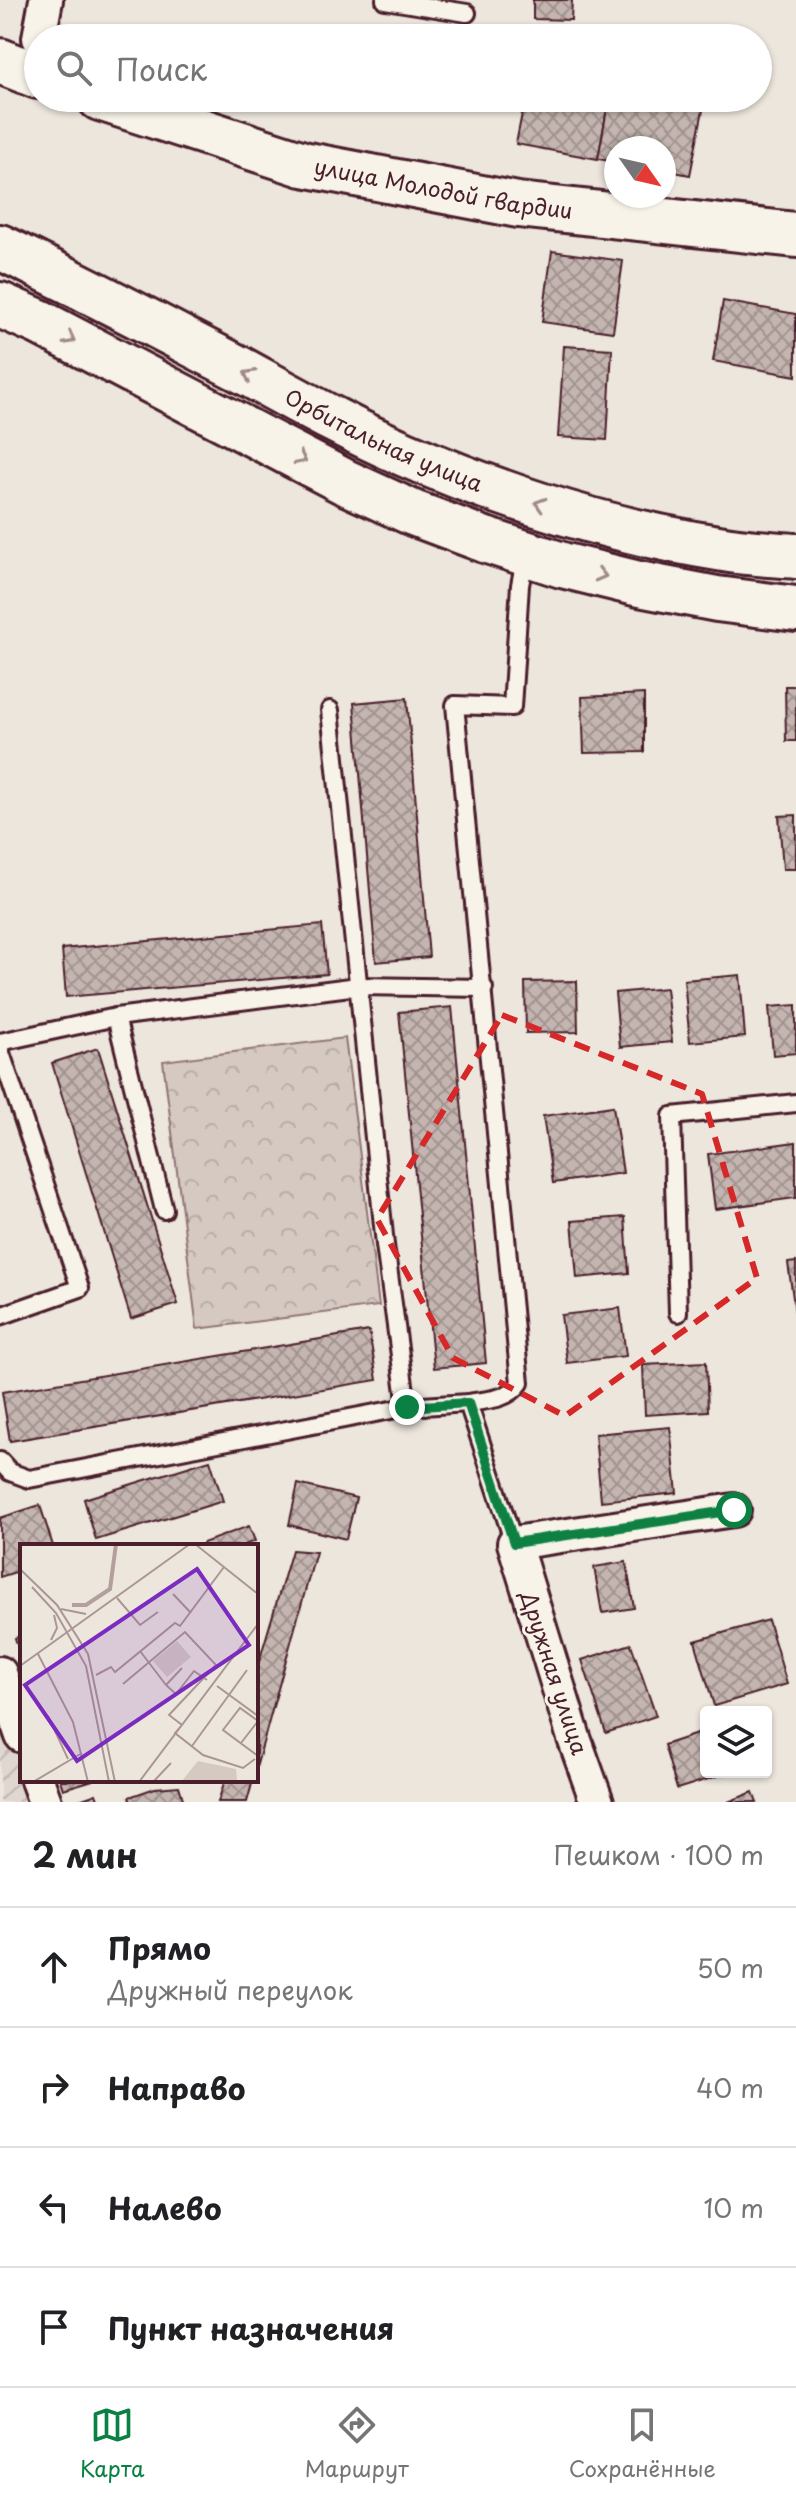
<!DOCTYPE html>
<html lang="ru">
<meta charset="utf-8">
<style>
body{margin:0;font-family:"Playpen Sans",sans-serif;background:#f6f6f6;color:#202124}
.controls{position:absolute;right:24px;bottom:24px;display:grid;overflow:hidden;border-radius:8px;box-shadow:0 2px 6px #0004}
.controls button{width:72px;height:72px;display:grid;place-items:center;padding:0;border:0;border-bottom:2px solid #e0e0e0;background:#fff;color:#202124;font:40px sans-serif}
.compass{position:absolute;left:604px;top:136px;width:72px;height:72px;border-radius:50%;background:#fff;box-shadow:0 2px 6px #0004;rotate:124deg}
.stop{position:absolute;width:24px;height:24px;margin:-18px;border:6px solid #0b8043;border-radius:50%;background:#fff}
.stop.end{background:#0b8043;border-color:#fff;box-shadow:0 2px 8px #0008}
.list{margin:0;padding:0;list-style:none}
h2{display:flex;justify-content:space-between;align-items:center;height:104px;margin:0;padding:0 32px;font-size:34px}
h2 small{font-size:26px;font-weight:400;color:#757577}
.list li{display:grid;grid-template-columns:52px 1fr auto;gap:24px;align-items:center;box-sizing:border-box;height:120px;padding:0 32px;border-top:2px solid #e0e0e0}
.list b{display:block;font-size:30px;white-space:nowrap}
.list p{margin:0;font-size:26px;white-space:nowrap;color:#757577}
.list em{font-size:26px;font-style:normal;color:#757577}
.icon{flex:none;width:44px;height:44px;fill:none;stroke:currentColor;stroke-width:2;stroke-linecap:round;stroke-linejoin:round}
.map{position:relative;flex:none;width:796px;height:1802px;overflow:hidden}
.search{position:absolute;background:#fff;box-shadow:0 2px 6px #0004;left:24px;right:24px;top:24px;height:88px;display:flex;align-items:center;gap:20px;box-sizing:border-box;padding:0 28px;border-radius:44px;color:#757577;font-size:30px}
.sheet{height:584px;background:#fff}
nav{display:flex;justify-content:space-around;align-items:center;box-sizing:border-box;height:112px;border-top:2px solid #e0e0e0;background:#fff;font-size:22px;color:#757577}
nav a{display:grid;justify-items:center;gap:4px}
nav .on{color:#0b8043}
.map>svg:first-child{display:block}
.industrial{fill:url(#industrial-furrows)}
.park{fill:url(#park-crowns);stroke:#907476;stroke-width:2}
.building{fill:url(#building-cross-hatch);stroke:#4a1f2b;stroke-width:2}
.lines{fill:none;stroke-linecap:round;stroke-linejoin:round}
.lane-casing{stroke:#4a1f2b;stroke-width:22}
.street-casing{stroke:#4a1f2b;stroke-width:38}
.secondary-casing{stroke:#4a1f2b;stroke-width:50}
.primary-casing{stroke:#4a1f2b;stroke-width:50}
.lane{stroke:#f7f3e8;stroke-width:16}
.street{stroke:#f7f3e8;stroke-width:32}
.secondary{stroke:#f7f3e8;stroke-width:44}
.primary{stroke:#f7f3e8;stroke-width:44}
.oneway{stroke:#a0898a}
.route{stroke:#0b8043;stroke-width:10}
.marked{fill:none;stroke:#d62828;stroke-width:6;stroke-dasharray:16 10;stroke-linejoin:round}
.labels{text-anchor:middle;stroke-width:6;stroke-linejoin:round;paint-order:stroke}
.street-label{font-size:22px;fill:#4a1f2b;stroke:#f7f3e8}
.inset-river{fill:none;stroke:#b39f9d;stroke-width:4}
.inset-road{fill:none;stroke:#ab9696;stroke-width:2}
.view{fill:#7b2cbf;fill-opacity:0.15;stroke:#7b2cbf;stroke-width:4}
.inset-edge{fill:none;stroke:#4a1f2b;stroke-width:4}
</style>
<div class="map">
<svg width="796" height="1802" viewBox="0 0 796 1802">
<defs>
<pattern id="industrial-furrows" width="10" height="10" patternUnits="userSpaceOnUse" patternTransform="scale(2)"><rect width="10" height="10" fill="#e0d7d0"/><path d="M-1 1l2-2M0 10L10 0M9 11l2-2" fill="none" stroke="#c2b8b3"/></pattern>
<pattern id="park-crowns" width="20" height="18" patternUnits="userSpaceOnUse" patternTransform="scale(2)"><rect width="20" height="18" fill="#d5c9c2"/><path d="M2 6a3 3 0 1 1 6 0M12 15a3 3 0 1 1 6 0" fill="none" stroke="#b8aca7"/></pattern>
<pattern id="building-cross-hatch" width="8" height="8" patternUnits="userSpaceOnUse" patternTransform="scale(2)"><rect width="8" height="8" fill="#c4b5b0"/><path d="M0 0l8 8M0 8l8-8" fill="none" stroke="#a1938f"/></pattern>
</defs>
<rect width="100%" height="100%" fill="#ece6dd"/>
<filter id="ink" filterUnits="userSpaceOnUse"><feTurbulence type="fractalNoise" baseFrequency=".0125" numOctaves="2"/><feDisplacementMap in="SourceGraphic" scale="16" xChannelSelector="R" yChannelSelector="G"/><feConvolveMatrix kernelMatrix="1 2 1 2 8 2 1 2 1" color-interpolation-filters="sRGB"/></filter>
<g filter="url(#ink)">
<!-- industrial -->
<polygon class="industrial" points="0,1687 22,1746 22,1780 43,1802 0,1802"/>
<!-- park -->
<polygon class="park" points="345,1038 379,1306 197,1329 163,1061"/>
<!-- building -->
<g class="building">
<polygon points="533,0 572,0 571,20 533,19"/>
<polygon points="525,98 609,98 598,159 516,144"/>
<polygon points="609,98 648,98 703,110 690,175 664,170 664,148 616,148 616,162 598,159"/>
<polygon points="552,251 623,261 613,332 542,322"/>
<polygon points="723,301 796,314 796,376 713,361"/>
<polygon points="564,346 612,349 607,440 558,437"/>
<polygon points="785,686 796,686 796,741 786,741"/>
<polygon points="644,694 644,752 584,753 582,697"/>
<polygon points="407,698 429,957 376,962 354,703"/>
<polygon points="796,815 796,869 783,869 779,816"/>
<polygon points="322,925 327,974 66,997 62,949"/>
<polygon points="740,975 745,1037 690,1042 684,980"/>
<polygon points="577,981 578,1032 526,1033 525,982"/>
<polygon points="666,988 672,1042 620,1047 615,993"/>
<polygon points="796,1005 796,1053 773,1055 769,1007"/>
<polygon points="452,1007 486,1363 434,1368 399,1012"/>
<polygon points="98,1048 178,1304 131,1319 52,1063"/>
<polygon points="613,1106 623,1173 553,1183 543,1116"/>
<polygon points="796,1142 796,1198 715,1209 708,1154"/>
<polygon points="625,1217 629,1273 577,1278 572,1221"/>
<polygon points="796,1262 796,1312 795,1312 788,1263"/>
<polygon points="620,1308 626,1356 567,1363 561,1315"/>
<polygon points="369,1331 377,1380 10,1441 2,1392"/>
<polygon points="706,1362 708,1411 645,1415 643,1365"/>
<polygon points="670,1427 677,1493 601,1501 595,1434"/>
<polygon points="210,1460 223,1501 96,1540 84,1499"/>
<polygon points="298,1484 356,1498 346,1539 289,1525"/>
<polygon points="40,1505 53,1546 22,1546 22,1570 0,1577 0,1518"/>
<polygon points="249,1526 255,1541 242,1546 204,1546 203,1543"/>
<polygon points="292,1550 316,1552 256,1768 256,1672"/>
<polygon points="626,1562 634,1608 602,1613 594,1567"/>
<polygon points="768,1620 787,1684 714,1706 695,1641"/>
<polygon points="22,1635 22,1659 15,1638"/>
<polygon points="631,1644 656,1716 606,1733 582,1660"/>
<polygon points="706,1731 706,1772 727,1773 677,1789 664,1745"/>
<polygon points="60,1780 93,1780 63,1789"/>
<polygon points="225,1780 253,1780 247,1802 218,1802"/>
<polygon points="179,1786 184,1802 131,1802 129,1797 155,1788"/>
<polygon points="753,1792 757,1802 728,1802"/>
<polygon points="96,1794 99,1802 74,1802"/>
</g>
<g class="lines">
<!-- lane casing -->
<g class="lane-casing">
<g id="lane">
<polyline points="385,0 467,13"/>
<polyline points="116,1017 358,986 484,988"/>
<polyline points="0,1042 116,1017 164,1210"/>
<polyline points="0,1050 80,1288 0,1316"/>
<polyline points="678,1313 672,1116 796,1103"/>
<polyline points="407,1407 468,1403"/>
<polyline points="0,1461 10,1472 29,1479 407,1407 385,1245 330,710"/>
<path d="M514 1543 468 1403C487 1400 508 1400 520 1383L455 705 512 707 520 585 526 554"/>
</g>
</g>
<!-- street casing -->
<g class="street-casing">
<g id="street">
<polyline points="39,38 46,0"/>
<polyline points="0,1673 22,1736"/>
<polyline points="37,1780 45,1802"/>
<polyline points="597,1802 574,1738 514,1543 734,1510"/>
</g>
</g>
<!-- secondary casing -->
<g class="secondary-casing">
<g id="secondary">
<polyline points="0,61 38,76"/>
<path id="s1" d="M100 98 303 164 518 205 796 235"/>
</g>
</g>
<!-- primary casing -->
<g class="primary-casing">
<g id="primary">
<path id="s2" d="M0 247C80 285 159 327 238 368 293 398 347 429 405 454 506 498 614 532 724 549 747 553 772 554 796 556"/>
<polyline points="0,305 39,322 345,482 413,513 485,540 562,565 639,584 717,599 796,609"/>
</g>
</g>
<!-- lane -->
<use href="#lane" class="lane"/>
<!-- street -->
<use href="#street" class="street"/>
<!-- secondary -->
<use href="#secondary" class="secondary"/>
<!-- primary -->
<use href="#primary" class="primary"/>
</g>
<!-- one-way arrows -->
<defs><path id="oneway-chevron" d="M-2-3.5L2.5 0L-2 3.5" fill="none" stroke-width="1.6" stroke-linecap="round" stroke-linejoin="round" transform="scale(2)"/></defs>
<g class="oneway">
<use href="#oneway-chevron" transform="translate(70 339) rotate(28)"/>
<use href="#oneway-chevron" transform="translate(249 375) rotate(-152)"/>
<use href="#oneway-chevron" transform="translate(301 459) rotate(27)"/>
<use href="#oneway-chevron" transform="translate(540 504) rotate(-163)"/>
<use href="#oneway-chevron" transform="translate(601 575) rotate(14)"/>
</g>
</g>
<g class="lines" filter="url(#ink)">
<!-- route -->
<polyline class="route" points="407,1407 468,1403 514,1543 734,1510"/>
</g>
<!-- marked area -->
<path class="marked" d="M502 1015 702 1094 757 1278 565 1416 453 1358 377 1219Z"/>
<g class="labels">
<!-- street labels -->
<g class="street-label">
<text dy="8" stroke="none"><textPath href="#s1" startOffset="356">улица Молодой гвардии</textPath></text>
<text dy="8" stroke="none"><textPath href="#s2" startOffset="430">Орбитальная улица</textPath></text>
<text transform="translate(554 1673) rotate(72)" y="8">Дружная улица</text>
</g>
</g>
<!-- overview -->
<g transform="translate(20 1544)">
<rect width="238" height="238" fill="#ece6dd"/>
<path d="M178 217 216 225 217 238H161Z" fill="#d5c9c2"/>
<path d="M157 97 171 113 147 133 133 117Z" fill="#d5c9c2"/>
<path class="inset-river" d="M52 61H66L90 45 96 0"/>
<path class="inset-road" d="M175 0 238 50M0 25 37 61 68 110 95 238M12 43 36 69 66 122 89 238M153 50 171 69M97 54 120 81 138 68M41 65 66 70M31 96 37 84 34 71M120 107 146 141M18 110 53 178 68 238M0 122 170 0M162 124 146 141 156 150 174 127 187 136M76 131 91 123 95 128 155 79 160 82 204 23M103 140 165 88 196 121 149 171 162 181 155 189 183 211 223 224 235 215M197 142 238 172M28 172 48 215M238 177 220 164 203 186 238 212M221 199 238 177M172 202 227 126M13 238 62 209M119 238 238 80M133 238 151 219"/>
<path class="view" d="M177 25 229 101 57 217 5 141Z"/>
<rect width="238" height="238" class="inset-edge"/>
</g>
</svg>
<div class="controls">
<button><svg class="icon" aria-label="layers" viewBox="0 0 24 24"><path d="M12 4l9 5-9 5-9-5zM3 14l9 5 9-5"/></svg></button>
</div>
<svg class="compass" viewBox="-18 -18 36 36"><path d="M0-13l5 13h-10z" fill="#e53935"/><path d="M0 13l5-13h-10z" fill="#757577"/></svg>
<div class="stop" style="left:734px;top:1510px"></div>
<div class="stop end" style="left:407px;top:1407px"></div>
<div class="search"><svg class="icon" aria-label="search" viewBox="0 0 24 24"><circle cx="10" cy="10" r="6"/><path d="M15 15l6 6"/></svg>Поиск</div>
</div>
<section class="sheet">
<h2>2 мин<small>Пешком · 100 m</small></h2>
<ul class="list">
<li><svg class="icon" aria-label="ahead" viewBox="0 0 24 24"><path d="M12 20V5M6 11l6-6 6 6"/></svg><div><b>Прямо</b><p>Дружный переулок</p></div><em>50 m</em></li>
<li><svg class="icon" aria-label="right" viewBox="0 0 24 24"><path d="M7 20v-9h11M14 6l5 5-5 5"/></svg><div><b>Направо</b></div><em>40 m</em></li>
<li><svg class="icon" aria-label="left" viewBox="0 0 24 24"><path d="M17 20v-9H6M10 6l-5 5 5 5"/></svg><div><b>Налево</b></div><em>10 m</em></li>
<li><svg class="icon" aria-label="arrive" viewBox="0 0 24 24"><path d="M6 21V4h12l-3 4 3 4H6"/></svg><div><b>Пункт назначения</b></div></li>
</ul>
</section>
<nav>
<a class="on"><svg class="icon" aria-label="map" viewBox="0 0 24 24"><path d="M3 6l6-2 6 2 6-2v14l-6 2-6-2-6 2zM9 4v14M15 6v14"/></svg>Карта</a>
<a><svg class="icon" aria-label="directions" viewBox="0 0 24 24"><path d="M12 3l9 9-9 9-9-9zM9 14v-3h6M13 9l2 2-2 2"/></svg>Маршрут</a>
<a><svg class="icon" aria-label="saved" viewBox="0 0 24 24"><path d="M7 4h10v16l-5-4-5 4z"/></svg>Сохранённые</a>
</nav>
